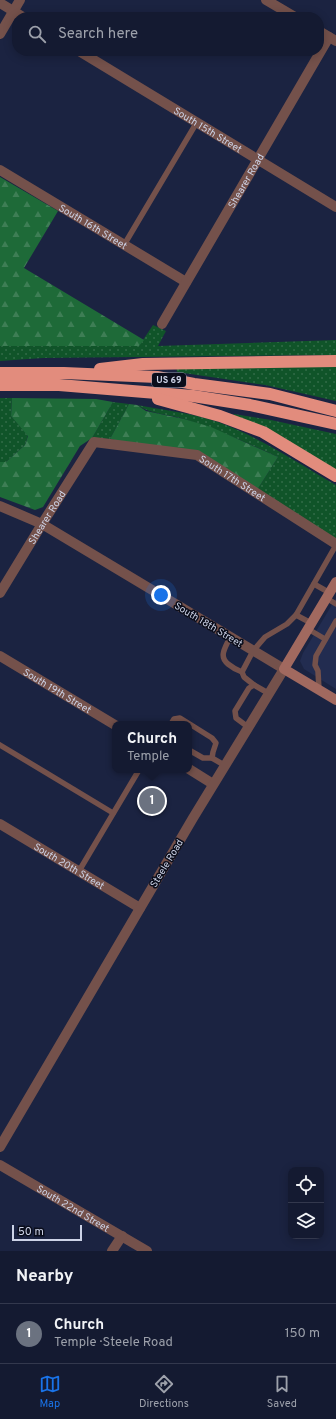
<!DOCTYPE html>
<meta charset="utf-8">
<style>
body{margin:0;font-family:Overpass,sans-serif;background:#21273d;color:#f1f3f6}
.controls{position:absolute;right:12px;bottom:12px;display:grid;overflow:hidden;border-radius:8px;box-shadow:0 2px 10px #0003}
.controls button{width:36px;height:36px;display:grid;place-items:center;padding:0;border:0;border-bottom:1px solid #33384d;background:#141a31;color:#f1f3f6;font:20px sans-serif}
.scale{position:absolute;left:12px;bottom:10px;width:70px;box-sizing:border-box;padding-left:4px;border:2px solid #cdd3e7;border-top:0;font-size:11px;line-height:14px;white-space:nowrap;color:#cdd3e7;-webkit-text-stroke:3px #0a0d1b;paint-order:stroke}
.you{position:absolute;left:161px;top:595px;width:14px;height:14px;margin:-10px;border:3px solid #fff;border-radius:50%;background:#1a73e8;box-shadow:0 0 0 6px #1a73e833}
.badge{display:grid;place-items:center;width:26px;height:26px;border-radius:50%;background:#1a73e8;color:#fff;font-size:13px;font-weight:700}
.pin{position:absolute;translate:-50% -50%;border:2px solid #fff;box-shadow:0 1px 4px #0006}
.popup{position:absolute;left:112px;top:721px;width:80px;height:52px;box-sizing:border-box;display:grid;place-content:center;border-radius:8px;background:#141a31;filter:drop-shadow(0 1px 3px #0005);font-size:13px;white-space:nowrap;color:#9da1ab}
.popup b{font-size:15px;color:#f1f3f6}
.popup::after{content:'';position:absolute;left:50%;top:100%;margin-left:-8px;border:8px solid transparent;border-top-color:#141a31}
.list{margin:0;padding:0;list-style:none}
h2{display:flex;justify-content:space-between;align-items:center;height:52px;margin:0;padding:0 16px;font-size:17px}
h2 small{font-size:13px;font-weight:400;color:#9da1ab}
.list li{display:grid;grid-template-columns:26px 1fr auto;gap:12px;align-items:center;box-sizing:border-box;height:60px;padding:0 16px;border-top:1px solid #33384d}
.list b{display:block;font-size:15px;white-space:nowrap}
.list p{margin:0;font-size:13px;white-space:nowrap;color:#9da1ab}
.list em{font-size:13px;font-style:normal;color:#9da1ab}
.icon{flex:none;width:22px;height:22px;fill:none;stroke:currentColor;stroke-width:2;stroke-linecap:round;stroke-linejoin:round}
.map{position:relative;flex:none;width:336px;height:1251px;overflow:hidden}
.search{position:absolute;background:#141a31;box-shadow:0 2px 10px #0003;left:12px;right:12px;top:12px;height:44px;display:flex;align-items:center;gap:10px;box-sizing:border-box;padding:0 14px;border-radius:16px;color:#9da1ab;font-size:15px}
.sheet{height:112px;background:#141a31}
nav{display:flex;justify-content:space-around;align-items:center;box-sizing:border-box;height:56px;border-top:1px solid #33384d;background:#141a31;font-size:11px;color:#9da1ab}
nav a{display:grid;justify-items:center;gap:2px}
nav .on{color:#1a73e8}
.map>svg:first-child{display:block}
.built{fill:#222c50}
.grass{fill:url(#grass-dots)}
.forest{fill:url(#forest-firs)}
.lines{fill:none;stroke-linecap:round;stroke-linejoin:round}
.service{stroke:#74514b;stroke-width:5.5}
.minor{stroke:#74514b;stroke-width:10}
.tertiary{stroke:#74514b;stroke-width:10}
.secondary{stroke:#a1695f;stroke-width:10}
.motorway{stroke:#e28c7d;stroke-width:12}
.labels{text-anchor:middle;stroke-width:3;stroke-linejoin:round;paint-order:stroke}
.shield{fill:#0a0d1b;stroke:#9298aa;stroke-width:1}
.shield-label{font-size:9px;font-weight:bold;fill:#cdd3e7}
.street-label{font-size:10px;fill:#cdd3e7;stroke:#0a0d1b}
</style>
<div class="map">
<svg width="336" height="1251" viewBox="0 0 336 1251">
<defs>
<pattern id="grass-dots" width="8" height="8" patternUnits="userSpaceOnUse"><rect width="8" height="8" fill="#105429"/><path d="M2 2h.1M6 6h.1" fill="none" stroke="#326c48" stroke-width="1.8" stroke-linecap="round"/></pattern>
<pattern id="forest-firs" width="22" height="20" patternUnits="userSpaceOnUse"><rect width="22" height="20" fill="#1e6a38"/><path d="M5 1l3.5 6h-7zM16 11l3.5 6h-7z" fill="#3e7e55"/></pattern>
</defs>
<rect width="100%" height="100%" fill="#1b2341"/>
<!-- built -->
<polygon class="built" points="336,598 336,689 304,669 300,661 303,653"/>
<!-- grass -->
<g class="grass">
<polygon points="153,325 166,331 158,346 336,340 336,355 43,358 0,361 0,346 139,346"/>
<polygon points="336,366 336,401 265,385 177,372 176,367"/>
<polygon points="0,398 12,398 11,416 28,435 25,445 6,462 0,462"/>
<polygon points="113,402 129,404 110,439 92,438"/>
<path d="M137 405C163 410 192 413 218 422 260 437 298 463 336 485V540L257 490 278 457C248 443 218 430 187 420 170 414 152 415 137 405Z"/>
<polygon points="234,414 271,420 336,434 336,471 234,416"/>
</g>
<!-- forest -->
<g class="forest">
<polygon points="0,177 58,211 24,268 144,340 139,346 0,346"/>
<polygon points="12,398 96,399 113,402 92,438 80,446 43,507 35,510 0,497 0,462 6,462 25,445 28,436 11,416"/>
<polygon points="129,404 137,405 146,411 184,419 211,427 278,457 257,490 211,460 110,439"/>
</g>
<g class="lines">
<!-- service -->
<g class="service">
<polyline points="124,245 197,122"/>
<polyline points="314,584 330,593"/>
<polyline points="326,598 336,604"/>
<polyline points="296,615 311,623"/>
<polyline points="308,629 325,639"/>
<path d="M230 637C226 647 218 656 228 664 233 668 236 670 242 672L244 677 254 685"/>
<polyline points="242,672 253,651 265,637 287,624 296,615 336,545"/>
<polyline points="319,690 318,671 315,665 316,656 336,621"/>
<polyline points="171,724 174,719 180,718 212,738 216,743 213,752 212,758"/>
<polyline points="248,727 236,718 235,711 249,688 254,685 268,693"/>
<polyline points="0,745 113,813"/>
<polyline points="189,750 203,758 212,758 224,765"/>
<polyline points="79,871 139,770"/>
</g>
<!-- minor -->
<g class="minor">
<polyline points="0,3 23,17"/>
<polyline points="0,34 20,0"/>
<path id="s1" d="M79 51 336 207"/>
<path id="s2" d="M0 170 186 282"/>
<path id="s3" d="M162 324 329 37"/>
<polyline points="0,506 42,524 284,669"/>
<path id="s4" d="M0 593 42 524 94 442 197 455 336 544"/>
<path id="s5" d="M0 656 115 725"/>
<polyline points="189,769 213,784"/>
<path id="s6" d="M0 824 140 908"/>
<path id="s7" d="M0 1165 147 1251"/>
<polyline points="112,1251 122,1236"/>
</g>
<!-- tertiary -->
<g class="tertiary">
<polyline points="266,0 295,17"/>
<polyline points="319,31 336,41"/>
<polyline points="0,1147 193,818 284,669"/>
</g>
<!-- secondary -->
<polyline class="secondary" points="336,582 284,669 336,700"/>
<!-- motorway -->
<g class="motorway">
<polyline points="100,369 143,364 336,361"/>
<polyline points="0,373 64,373 157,377 194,384 270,394 336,411"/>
<polyline points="0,385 59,385 193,396 250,405 336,424"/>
<polyline points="158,399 220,416 263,432 336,476"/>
</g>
</g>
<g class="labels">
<!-- shield labels -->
<rect class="shield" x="152" y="373" width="34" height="14" rx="3"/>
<g class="shield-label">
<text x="169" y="383">US 69</text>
</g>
<!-- street labels -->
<g class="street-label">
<text dy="4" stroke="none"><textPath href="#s1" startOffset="151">South 15th Street</textPath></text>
<text dy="4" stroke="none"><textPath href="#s3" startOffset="166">Shearer Road</textPath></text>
<text dy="4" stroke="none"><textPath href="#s2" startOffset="109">South 16th Street</textPath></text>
<text dy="4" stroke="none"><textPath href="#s4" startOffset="324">South 17th Street</textPath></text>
<text dy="4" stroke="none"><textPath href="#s4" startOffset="89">Shearer Road</textPath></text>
<text transform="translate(209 624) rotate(31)" y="4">South 18th Street</text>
<text dy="4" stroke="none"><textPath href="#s5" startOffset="67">South 19th Street</textPath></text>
<text transform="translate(166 863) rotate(-59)" y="4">Steele Road</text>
<text dy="4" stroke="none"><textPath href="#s6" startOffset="81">South 20th Street</textPath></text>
<text dy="4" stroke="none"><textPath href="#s7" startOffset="85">South 22nd Street</textPath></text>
</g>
</g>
</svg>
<div class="controls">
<button><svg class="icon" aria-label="locate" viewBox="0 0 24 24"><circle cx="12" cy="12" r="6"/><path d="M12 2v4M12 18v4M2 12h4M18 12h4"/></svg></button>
<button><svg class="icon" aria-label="layers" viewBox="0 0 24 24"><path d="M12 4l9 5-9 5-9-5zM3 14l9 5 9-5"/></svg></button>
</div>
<div class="scale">50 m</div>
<div class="you"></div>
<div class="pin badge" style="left:152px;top:801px;background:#6b7280">1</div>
<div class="popup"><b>Church</b>Temple</div>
<div class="search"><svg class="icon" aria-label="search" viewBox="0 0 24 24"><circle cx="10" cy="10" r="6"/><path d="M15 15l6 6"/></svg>Search here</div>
</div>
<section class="sheet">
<h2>Nearby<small></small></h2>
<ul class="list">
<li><span class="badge" style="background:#6b7280">1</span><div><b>Church</b><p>Temple · Steele Road</p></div><em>150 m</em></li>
</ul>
</section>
<nav>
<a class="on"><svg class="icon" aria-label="map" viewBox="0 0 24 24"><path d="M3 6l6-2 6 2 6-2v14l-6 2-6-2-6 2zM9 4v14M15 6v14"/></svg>Map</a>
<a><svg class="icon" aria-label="directions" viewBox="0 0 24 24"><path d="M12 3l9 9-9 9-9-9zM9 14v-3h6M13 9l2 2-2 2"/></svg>Directions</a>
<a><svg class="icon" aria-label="saved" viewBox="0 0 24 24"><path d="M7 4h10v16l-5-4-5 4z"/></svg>Saved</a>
</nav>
